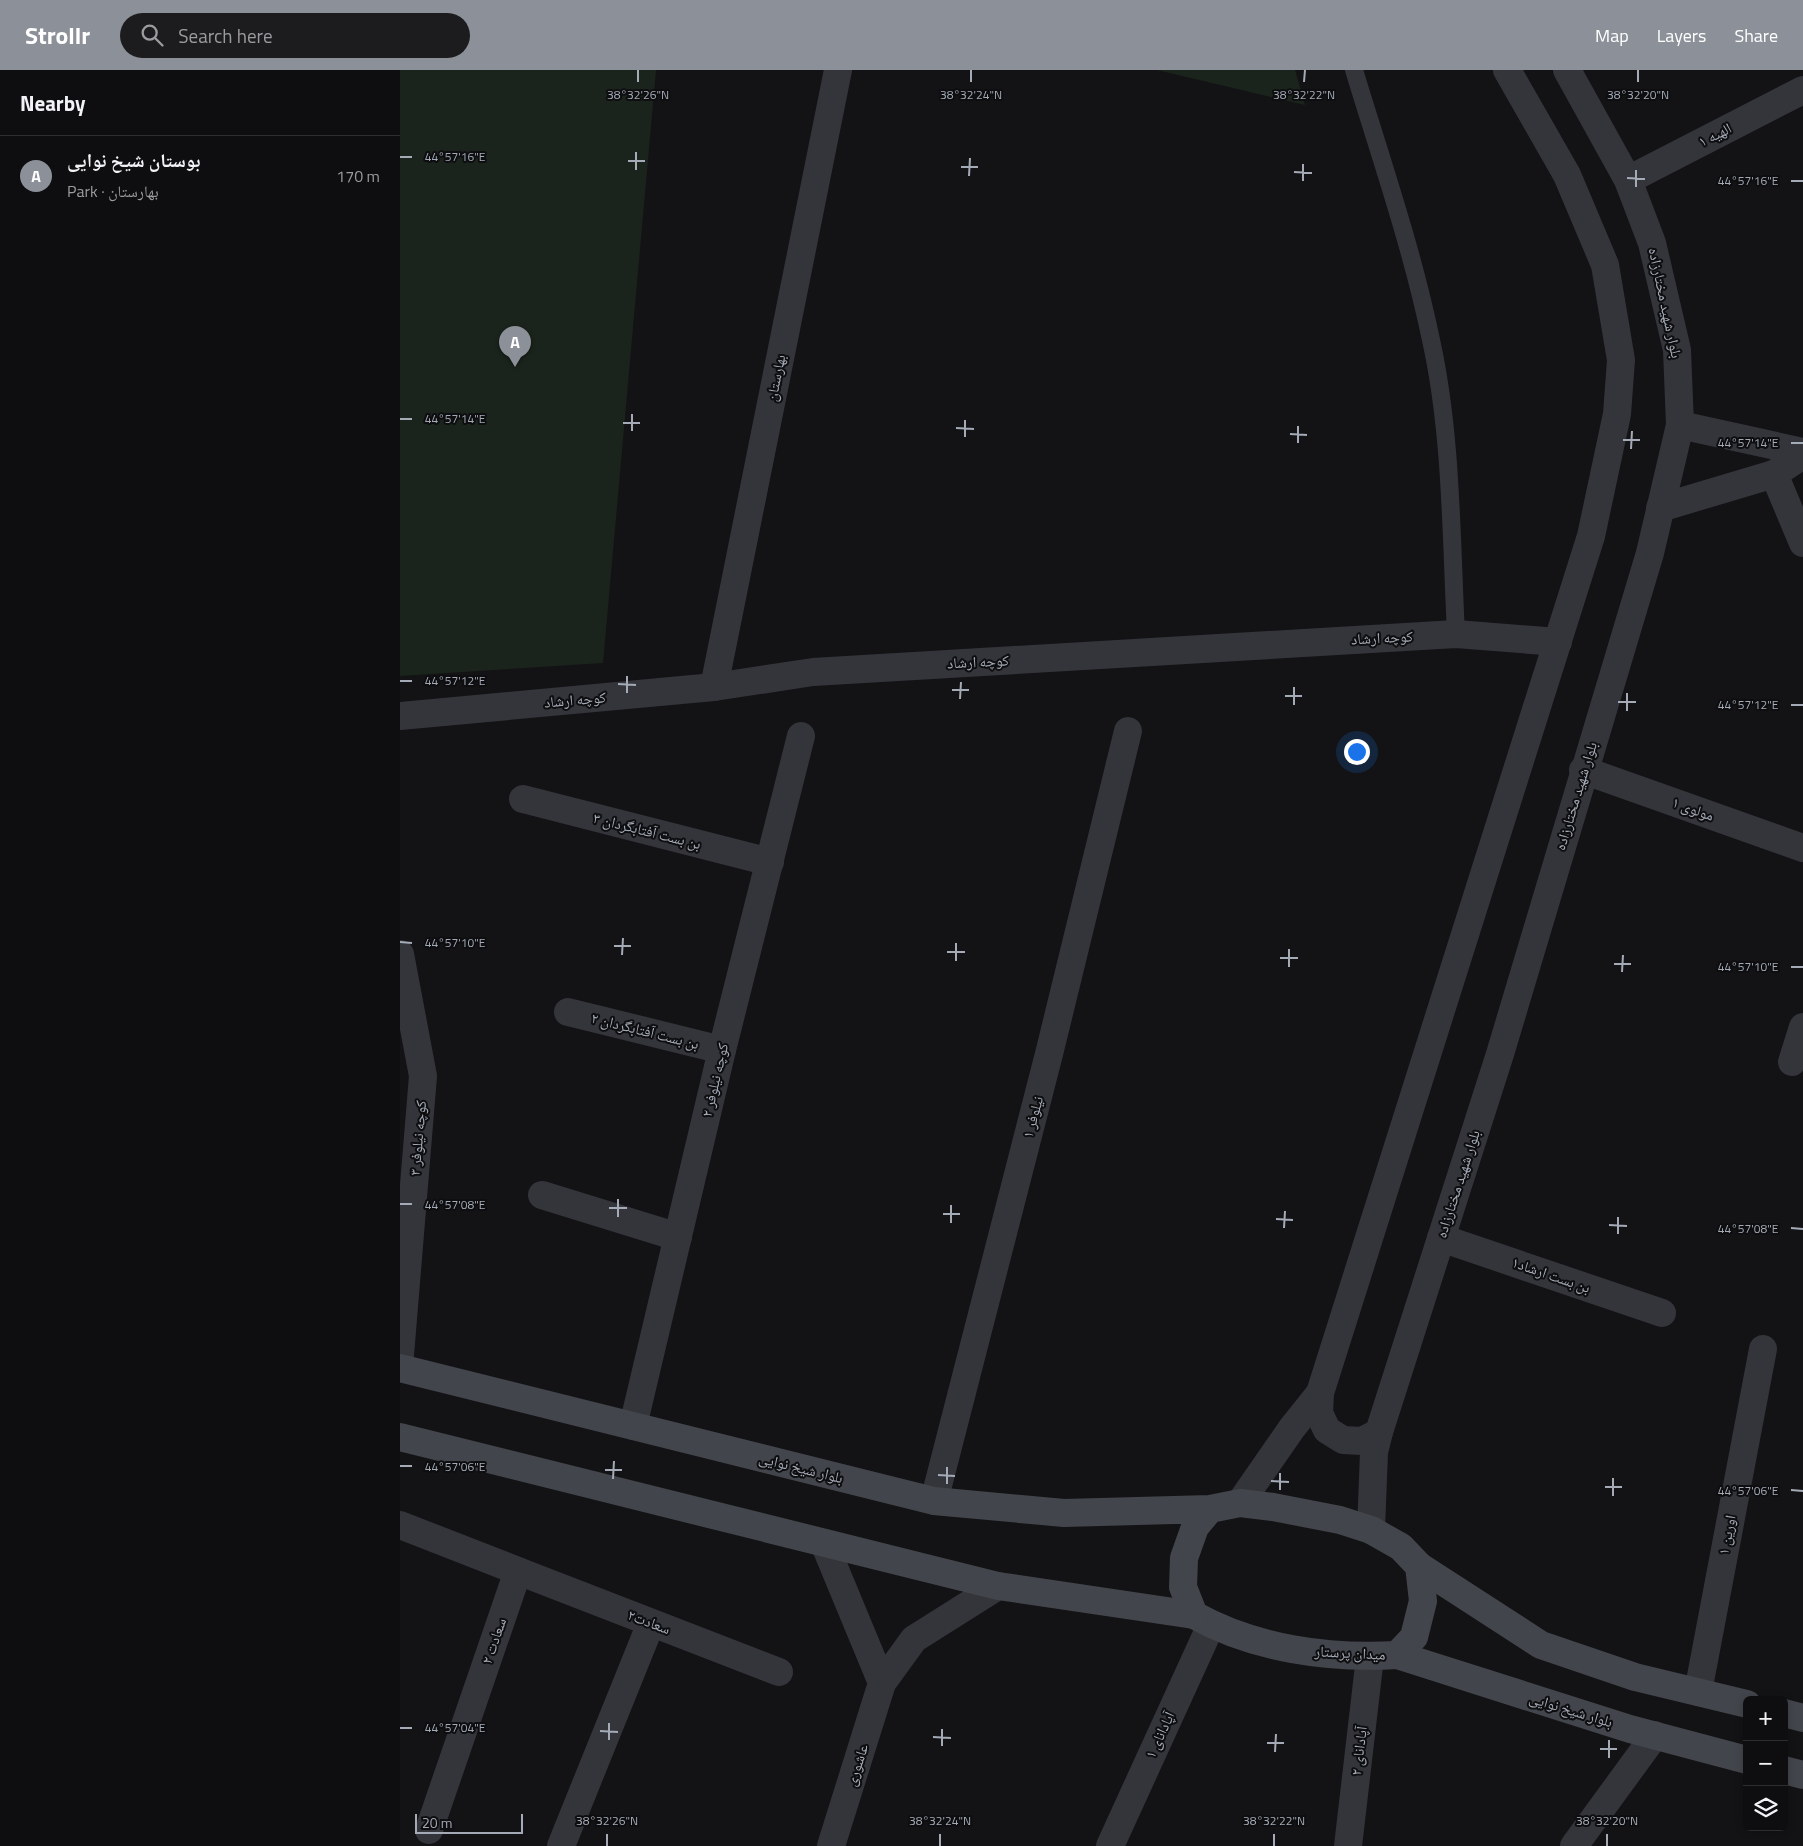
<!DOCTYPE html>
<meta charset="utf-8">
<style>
body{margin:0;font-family:"Titillium Web","Noto Naskh Arabic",sans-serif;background:#1c1c1e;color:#f1f3f6}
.controls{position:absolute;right:15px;bottom:15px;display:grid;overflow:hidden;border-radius:8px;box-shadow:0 2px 8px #0003}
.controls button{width:45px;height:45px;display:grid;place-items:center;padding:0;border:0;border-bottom:1px solid #2e2e30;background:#0e0e10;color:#f1f3f6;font:25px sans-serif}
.scale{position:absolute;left:15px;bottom:12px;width:108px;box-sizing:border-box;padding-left:5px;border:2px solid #a4abb7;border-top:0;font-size:14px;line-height:18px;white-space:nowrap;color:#a4abb7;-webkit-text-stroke:4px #0e0e10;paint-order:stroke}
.you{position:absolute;left:956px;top:681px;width:18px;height:18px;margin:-12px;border:4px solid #fff;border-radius:50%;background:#1a73e8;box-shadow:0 0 0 8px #1a73e833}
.badge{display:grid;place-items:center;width:32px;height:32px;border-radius:50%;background:#8c9099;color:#fff;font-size:16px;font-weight:700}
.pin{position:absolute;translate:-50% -41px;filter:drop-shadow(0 1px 2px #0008)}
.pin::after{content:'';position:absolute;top:26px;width:18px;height:15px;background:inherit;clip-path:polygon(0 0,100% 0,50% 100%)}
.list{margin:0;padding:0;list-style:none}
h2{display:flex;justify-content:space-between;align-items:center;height:65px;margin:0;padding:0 20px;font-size:21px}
h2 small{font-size:16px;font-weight:400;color:#9b9c9f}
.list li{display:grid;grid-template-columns:32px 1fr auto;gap:15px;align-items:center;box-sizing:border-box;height:80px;padding:0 20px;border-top:1px solid #2e2e30}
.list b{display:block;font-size:19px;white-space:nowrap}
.list p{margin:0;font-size:16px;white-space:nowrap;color:#9b9c9f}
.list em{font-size:16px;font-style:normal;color:#9b9c9f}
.icon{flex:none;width:28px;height:28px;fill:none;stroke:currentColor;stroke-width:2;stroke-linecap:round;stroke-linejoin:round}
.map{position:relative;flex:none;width:1403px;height:1776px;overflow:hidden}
header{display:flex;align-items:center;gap:30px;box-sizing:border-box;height:70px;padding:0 25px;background:#8c9099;color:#fff}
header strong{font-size:24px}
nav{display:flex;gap:28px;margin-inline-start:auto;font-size:18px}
.search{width:350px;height:45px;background:#1c1c1e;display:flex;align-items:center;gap:12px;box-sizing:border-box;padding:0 18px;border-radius:28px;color:#9b9c9f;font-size:19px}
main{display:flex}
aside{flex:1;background:#0e0e10}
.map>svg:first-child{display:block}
.green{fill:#1b241c}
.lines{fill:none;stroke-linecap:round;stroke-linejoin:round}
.service{stroke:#34353b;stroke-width:18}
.minor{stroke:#34353b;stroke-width:28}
.tertiary{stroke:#34353b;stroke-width:28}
.secondary{stroke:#42454b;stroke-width:28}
.ticks{fill:none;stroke:#a4abb7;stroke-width:2}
.labels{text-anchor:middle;stroke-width:4;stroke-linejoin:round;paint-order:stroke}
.street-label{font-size:15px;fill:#a4abb7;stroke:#0e0e10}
.ticks-label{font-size:12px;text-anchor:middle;fill:#a4abb7;stroke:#0e0e10;stroke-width:4;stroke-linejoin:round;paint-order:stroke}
</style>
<header>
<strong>Strollr</strong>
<div class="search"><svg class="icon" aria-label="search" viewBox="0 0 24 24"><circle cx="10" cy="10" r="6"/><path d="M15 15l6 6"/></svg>Search here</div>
<nav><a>Map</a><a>Layers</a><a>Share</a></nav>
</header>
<main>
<aside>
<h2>Nearby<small></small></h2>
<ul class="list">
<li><span class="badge">A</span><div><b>بوستان شیخ نوایی</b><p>Park · بهارستان</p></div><em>170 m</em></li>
</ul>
</aside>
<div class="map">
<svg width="1403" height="1776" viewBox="0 0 1403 1776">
<rect width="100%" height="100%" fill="#131315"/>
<!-- green -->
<g class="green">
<polygon points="0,0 256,0 203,593 0,606"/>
<polygon points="757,0 895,0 905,35"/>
</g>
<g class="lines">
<!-- service -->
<path class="service" d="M954 0C981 89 1012 178 1031 270 1052 365 1051 467 1056 564"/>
<!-- minor -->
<g class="minor">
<polyline points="1228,110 1403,20"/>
<polyline points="1374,404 1403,473"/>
<polyline points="314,617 438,0"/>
<polyline points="0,646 314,617 413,602 1056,564 1158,572"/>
<polyline points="1183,700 1403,778"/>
<polyline points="123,729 370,792"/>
<polyline points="0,884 23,1006 0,1285"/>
<polyline points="168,942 322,980"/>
<polyline points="1392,992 1403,957"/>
<polyline points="142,1125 278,1167"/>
<polyline points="1041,1168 1262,1243"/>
<polyline points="233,1356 322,980 401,666"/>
<polyline points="534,1431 649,984 728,661"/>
<polyline points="0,1455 118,1501 29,1760"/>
<polyline points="118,1501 379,1602"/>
<polyline points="1298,1622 1363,1279"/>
<polyline points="161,1776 251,1553"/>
<polyline points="710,1776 811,1555"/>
<polyline points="948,1776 970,1587"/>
<polyline points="1174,1776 1255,1665"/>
</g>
<!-- tertiary -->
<g class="tertiary">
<polyline points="1280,355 1403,382"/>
<polyline points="1260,438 1374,404 1403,385"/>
<polyline points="920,1323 919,1343 927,1360 943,1370 962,1371 979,1362"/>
<polyline points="840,1433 892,1358 920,1323 1191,466 1217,344 1221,290 1205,195 1167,105 1107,0"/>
<polyline points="971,1460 974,1382 979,1362 1100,984 1250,483 1280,355 1277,280 1252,173 1228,110 1167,0"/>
<polyline points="424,1473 482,1613"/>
<polyline points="431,1776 482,1613 514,1569 598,1516"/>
</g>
<!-- secondary -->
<g class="secondary">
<path d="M0 1298 534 1431 664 1443 810 1439 840 1433 873 1437 940 1450 971 1460 1001 1477 1019 1496 1023 1531 1014 1567 997 1585C929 1589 855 1579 794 1545L783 1517 784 1488 795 1457 810 1439"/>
<polyline points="0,1367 598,1516 794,1545"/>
<polyline points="1019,1496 1141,1575 1235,1607 1347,1634"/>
<polyline points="997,1585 1230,1659 1347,1690"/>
<polyline points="1384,1643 1403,1648"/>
<polyline points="1384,1700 1403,1705"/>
</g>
</g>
<!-- ticks -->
<path class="ticks" d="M238 12V0M571 12V0M904 12 905 0M1238 12V0M0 87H12M228 91H245M561 97H578M236 100V82M894 102 912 103M569 106 570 88M1227 108 1245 109M903 111V94M1391 111H1403M1236 117V100M0 349H12M223 353H240M556 358 574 359M232 361V344M890 364 907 365M565 367V350M1223 370H1240M898 373V356M1391 373H1403M1231 379 1232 361M0 611H12M218 614 236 615M552 620H569M227 623V606M885 626H902M560 629 561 612M1218 632H1236M894 635V617M1391 635H1403M1227 641V623M0 872 12 873M214 876H231M547 882H565M222 885 223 868M880 888H898M556 891V873M1214 894H1231M889 897V879M1391 897H1403M1222 902 1223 885M0 1134H12M209 1138H227M543 1144H560M218 1147V1129M876 1149 893 1150M551 1153V1135M1209 1155 1227 1156M884 1158 885 1141M1391 1158 1403 1159M1218 1164V1147M0 1396H12M205 1400H222M538 1405 555 1406M213 1409 214 1391M871 1411 889 1412M547 1414V1397M1205 1417H1222M880 1420V1403M1391 1420 1403 1421M1213 1426V1408M0 1658H12M200 1661 218 1662M533 1667 551 1668M209 1670V1653M867 1673H884M542 1676V1659M1200 1679H1217M875 1682 876 1664M1209 1688V1670M207 1776V1764M540 1776V1764M874 1776V1764M1207 1776V1764"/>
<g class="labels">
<!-- street labels -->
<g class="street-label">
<text transform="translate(1315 65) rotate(-27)" y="5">الهیه ۱</text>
<text transform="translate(1265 233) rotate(78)" y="5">بلوار شهید مختارزاده</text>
<text transform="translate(376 308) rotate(-79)" y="5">بهارستان</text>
<text transform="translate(982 568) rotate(-3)" y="5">کوچه ارشاد</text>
<text transform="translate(578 592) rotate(-3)" y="5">کوچه ارشاد</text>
<text transform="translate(175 630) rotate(-5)" y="5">کوچه ارشاد</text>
<text transform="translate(1176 726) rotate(-73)" y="5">بلوار شهید مختارزاده</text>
<text transform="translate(1293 739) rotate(20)" y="5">مولوی ۱</text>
<text transform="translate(247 761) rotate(14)" y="5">بن بست آفتابگردان ۳</text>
<text transform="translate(245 961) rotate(14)" y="5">بن بست آفتابگردان ۲</text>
<text transform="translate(315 1010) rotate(-77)" y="5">کوچه نیلوفر ۲</text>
<text transform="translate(633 1047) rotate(-75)" y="5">۱ نیلوفر</text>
<text transform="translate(18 1068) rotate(-85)" y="5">کوچه نیلوفر ۳</text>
<text transform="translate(1058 1114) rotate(-72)" y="5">بلوار شهید مختارزاده</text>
<text transform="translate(1151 1205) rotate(19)" y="5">بن بست ارشاد۱</text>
<text transform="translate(401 1398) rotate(14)" y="5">بلوار شیخ نوایی</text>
<text transform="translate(1327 1465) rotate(-79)" y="5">اورین ۱</text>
<text transform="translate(249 1552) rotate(21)" y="5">سعادت۲</text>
<text transform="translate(94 1571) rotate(-71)" y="5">سعادت ۲</text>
<text transform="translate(950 1583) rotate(3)" y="5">میدان پرستار</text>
<text transform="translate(1171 1640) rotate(17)" y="5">بلوار شیخ نوایی</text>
<text transform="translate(760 1665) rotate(-65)" y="5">آپادانای ۱</text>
<text transform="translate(959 1681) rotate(-83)" y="5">آپادانای ۲</text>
<text transform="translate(457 1695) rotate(-72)" y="5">عاشوری</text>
</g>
</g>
<g class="ticks-label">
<text x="238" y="29">38°32'26"N</text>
<text x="571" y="29">38°32'24"N</text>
<text x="904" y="29">38°32'22"N</text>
<text x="1238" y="29">38°32'20"N</text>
<text x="55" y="91">44°57'16"E</text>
<text x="1348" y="115">44°57'16"E</text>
<text x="55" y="353">44°57'14"E</text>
<text x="1348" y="377">44°57'14"E</text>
<text x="55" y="615">44°57'12"E</text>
<text x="1348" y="639">44°57'12"E</text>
<text x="55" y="877">44°57'10"E</text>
<text x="1348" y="901">44°57'10"E</text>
<text x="55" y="1139">44°57'08"E</text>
<text x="1348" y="1163">44°57'08"E</text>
<text x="55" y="1401">44°57'06"E</text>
<text x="1348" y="1425">44°57'06"E</text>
<text x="55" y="1662">44°57'04"E</text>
<text x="207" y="1755">38°32'26"N</text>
<text x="540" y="1755">38°32'24"N</text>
<text x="874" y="1755">38°32'22"N</text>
<text x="1207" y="1755">38°32'20"N</text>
</g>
</svg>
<div class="controls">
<button>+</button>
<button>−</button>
<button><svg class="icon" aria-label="layers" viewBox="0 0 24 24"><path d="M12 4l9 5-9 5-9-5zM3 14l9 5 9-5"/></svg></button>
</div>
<div class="scale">20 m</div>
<div class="you"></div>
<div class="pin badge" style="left:115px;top:297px">A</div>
</div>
</main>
